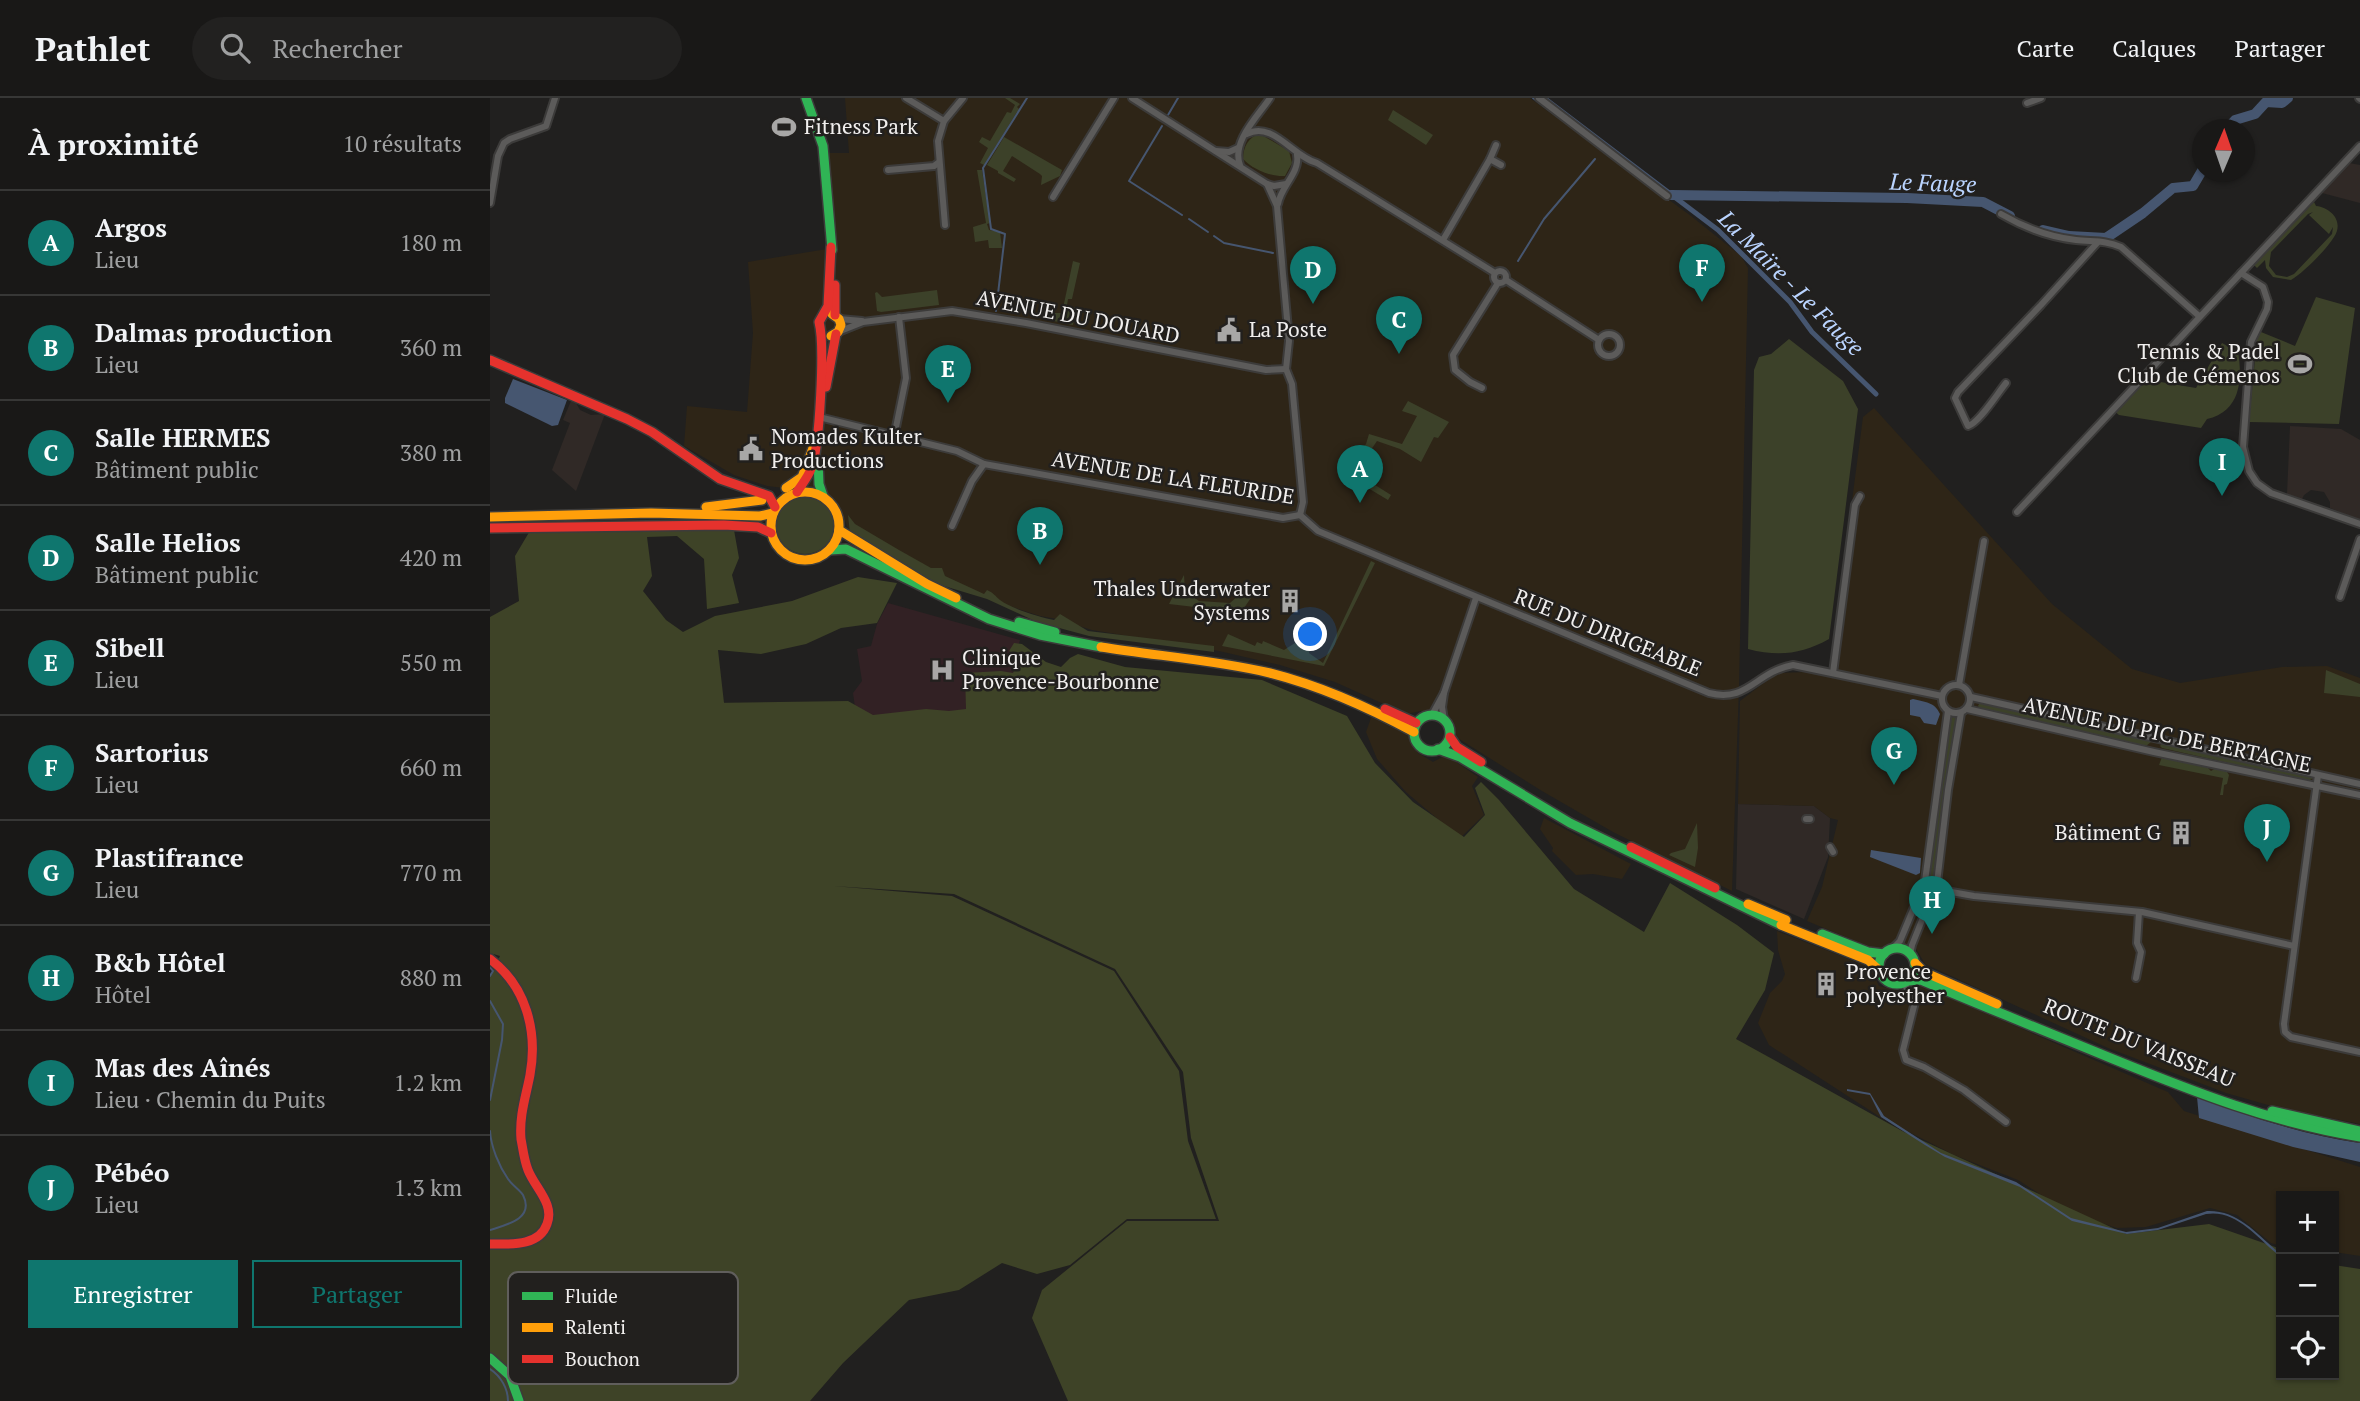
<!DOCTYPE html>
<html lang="fr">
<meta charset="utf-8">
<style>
body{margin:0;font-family:"PT Serif",serif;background:#222120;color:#f1f3f6}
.controls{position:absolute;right:21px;bottom:21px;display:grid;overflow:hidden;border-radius:0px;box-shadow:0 2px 5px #0004}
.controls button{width:63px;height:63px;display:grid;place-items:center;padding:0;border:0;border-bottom:2px solid #373736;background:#191817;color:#f1f3f6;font:35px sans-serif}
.compass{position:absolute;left:1702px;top:21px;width:63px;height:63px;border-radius:50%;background:#191817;box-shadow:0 2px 5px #0004;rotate:2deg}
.you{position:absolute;left:821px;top:537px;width:24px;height:24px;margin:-18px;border:5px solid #fff;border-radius:50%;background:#1a73e8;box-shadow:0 0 0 10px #1a73e833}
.badge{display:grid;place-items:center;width:46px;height:46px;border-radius:50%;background:#0f766e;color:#fff;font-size:23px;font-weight:700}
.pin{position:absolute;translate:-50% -58px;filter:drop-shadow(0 2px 4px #0008)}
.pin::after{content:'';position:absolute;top:37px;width:24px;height:21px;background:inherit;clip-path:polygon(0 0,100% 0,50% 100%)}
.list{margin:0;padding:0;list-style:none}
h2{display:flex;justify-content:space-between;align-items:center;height:91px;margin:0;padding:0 28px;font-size:30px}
h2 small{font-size:23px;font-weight:400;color:#9fa0a1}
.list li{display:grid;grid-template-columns:46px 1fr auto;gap:21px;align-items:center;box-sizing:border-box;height:105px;padding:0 28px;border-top:2px solid #373736}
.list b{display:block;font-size:26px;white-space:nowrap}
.list p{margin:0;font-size:23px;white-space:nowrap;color:#9fa0a1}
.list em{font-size:23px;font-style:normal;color:#9fa0a1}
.actions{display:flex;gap:14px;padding:21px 28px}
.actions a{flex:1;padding:16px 0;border:2px solid #0f766e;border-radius:0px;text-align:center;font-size:24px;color:#0f766e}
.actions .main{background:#0f766e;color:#fff}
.icon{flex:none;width:38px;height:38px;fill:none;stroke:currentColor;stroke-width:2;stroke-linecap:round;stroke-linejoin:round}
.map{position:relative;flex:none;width:1870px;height:1303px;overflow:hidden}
header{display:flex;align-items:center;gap:42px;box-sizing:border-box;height:98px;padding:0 35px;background:#191817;border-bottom:2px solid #373736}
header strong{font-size:33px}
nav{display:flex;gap:38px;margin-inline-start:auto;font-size:24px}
.search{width:490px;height:63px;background:#222120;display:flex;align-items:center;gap:18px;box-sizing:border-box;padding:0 24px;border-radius:38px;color:#9fa0a1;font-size:26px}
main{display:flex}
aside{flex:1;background:#191817}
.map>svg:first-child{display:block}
.built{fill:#302926}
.industrial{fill:#2e2517}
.medical{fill:#322124}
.green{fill:#3c4129;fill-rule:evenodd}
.forest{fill:#3e4327}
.water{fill:#465670}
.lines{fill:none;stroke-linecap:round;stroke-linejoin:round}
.stream{stroke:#465670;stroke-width:2}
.canal{stroke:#465670;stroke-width:5}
.river{stroke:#465670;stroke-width:10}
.street-casing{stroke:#3c3b3a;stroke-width:10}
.fast-casing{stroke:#3c3b3a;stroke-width:12}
.slow-casing{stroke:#3c3b3a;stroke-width:12}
.jam-casing{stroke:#3c3b3a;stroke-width:12}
.street{stroke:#5c5b5a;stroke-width:6}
.fast{stroke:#30b455;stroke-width:9}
.slow{stroke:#ff9f0a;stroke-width:9}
.jam{stroke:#e5322d;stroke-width:9}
.labels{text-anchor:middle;stroke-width:5;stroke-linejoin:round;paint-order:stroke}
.poi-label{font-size:21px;fill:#f1efee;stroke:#22201e;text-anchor:start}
.street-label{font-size:21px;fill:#f1efee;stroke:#22201e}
.water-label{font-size:23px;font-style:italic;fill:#bad4ff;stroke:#22201e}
.key{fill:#22201e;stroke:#605e5c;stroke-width:2}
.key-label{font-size:19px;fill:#f1efee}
</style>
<header>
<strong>Pathlet</strong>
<div class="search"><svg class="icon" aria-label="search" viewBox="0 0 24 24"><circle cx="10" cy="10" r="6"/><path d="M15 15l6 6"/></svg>Rechercher</div>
<nav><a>Carte</a><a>Calques</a><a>Partager</a></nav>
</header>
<main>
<aside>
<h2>À proximité<small>10 résultats</small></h2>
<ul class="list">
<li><span class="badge">A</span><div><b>Argos</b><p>Lieu</p></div><em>180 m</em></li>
<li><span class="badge">B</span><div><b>Dalmas production</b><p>Lieu</p></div><em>360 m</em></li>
<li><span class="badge">C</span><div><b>Salle HERMES</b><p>Bâtiment public</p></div><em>380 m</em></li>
<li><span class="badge">D</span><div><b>Salle Helios</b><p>Bâtiment public</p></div><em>420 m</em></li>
<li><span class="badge">E</span><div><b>Sibell</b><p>Lieu</p></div><em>550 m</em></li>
<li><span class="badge">F</span><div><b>Sartorius</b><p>Lieu</p></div><em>660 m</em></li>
<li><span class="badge">G</span><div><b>Plastifrance</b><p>Lieu</p></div><em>770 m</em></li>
<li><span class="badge">H</span><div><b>B&amp;b Hôtel</b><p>Hôtel</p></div><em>880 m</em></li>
<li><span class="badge">I</span><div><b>Mas des Aînés</b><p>Lieu · Chemin du Puits</p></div><em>1.2 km</em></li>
<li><span class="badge">J</span><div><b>Pébéo</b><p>Lieu</p></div><em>1.3 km</em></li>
</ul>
<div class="actions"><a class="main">Enregistrer</a><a>Partager</a></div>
</aside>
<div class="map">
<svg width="1870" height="1303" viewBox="0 0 1870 1303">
<rect width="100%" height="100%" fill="#21201f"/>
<!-- built -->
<g class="built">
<polygon points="1859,65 1870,67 1870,105 1832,95"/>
<polygon points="81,303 86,305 90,312 101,317 115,316 86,393 62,372 80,325 73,322"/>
<polygon points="1800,328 1851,331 1870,342 1870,422 1840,410 1840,404 1834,394 1821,392 1814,397 1812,401 1797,396"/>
<polygon points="1248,706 1324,708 1340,720 1338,759 1314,821 1246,791"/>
</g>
<!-- industrial -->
<g class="industrial">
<polygon points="355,0 1040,0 1201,118 1251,158 1258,170 1249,588 1242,793 1123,734 1052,693 966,639 964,625 960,619 931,613 916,616 845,584 790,567 729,553 602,532 567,521 550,518 501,502 360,436 351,412 337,395 277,388 244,377 194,348 197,308 257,314 263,235 258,164 337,151 330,55 359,55"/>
<polygon points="1384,310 1562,506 1642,571 1690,585 1792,569 1837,568 1870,580 1870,1026 1785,1009 1736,995 1618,950 1435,866 1425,849 1407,844 1387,852 1317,823 1332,789 1348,722 1340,720 1324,708 1248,706 1250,603 1287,575 1317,574 1337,579 1341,563 1373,319"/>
<polygon points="882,617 918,634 928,655 943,664 956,657 988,679 982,688 994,717 970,740 916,694 887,661 876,634"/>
<polygon points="1054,720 1141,766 1132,781 1103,776 1086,777 1062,753 1063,750 1050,731"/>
<polygon points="1287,833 1380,869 1389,888 1409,893 1428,886 1678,994 1694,1013 1870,1069 1870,1158 1844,1154 1844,1098 1791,1098 1791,1148 1781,1145 1747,1117 1720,1110 1656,1129 1627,1130 1579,1115 1528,1082 1464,1057 1390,1019 1279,947 1268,925 1280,895 1292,883 1295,876 1288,852"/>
</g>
<!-- medical -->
<polygon class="medical" points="398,505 530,542 525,558 535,563 482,619 455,622 366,616 363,595 372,583 367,551 381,548 387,526"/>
<!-- green -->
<g class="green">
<polygon points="515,0 520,0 530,6 527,9 529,11 494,67 490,65 498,50 489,44 492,39 500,43 517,14 521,15 525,7"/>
<polygon points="903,12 943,37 936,47 898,22"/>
<polygon points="514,39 572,72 570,78 551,87 552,78 550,76 522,58 513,73 526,81 524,84 508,75 508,73 497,67"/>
<polygon points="487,72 492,72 500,125 497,126 499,132 510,134 512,150 499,150 498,142 485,144 483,129 496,125"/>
<path d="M1824 104 1826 108C1842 110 1854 124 1844 139 1836 152 1813 175 1801 182L1783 179 1776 170 1775 162 1767 170 1764 167ZM1823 114 1819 117 1839 136 1843 129 1842 136 1804 176 1797 179 1786 177 1779 168 1781 154 1818 116Z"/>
<polygon points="583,163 590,165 582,201 578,201 577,207 586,210 583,227 570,225 570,221 569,224 553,221 553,218 561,219 564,215 572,215"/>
<polygon points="447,192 449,207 391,214 387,213 385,195 387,194 392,199"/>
<polygon points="1826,199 1865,210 1849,326 1759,324 1767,240 1771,234 1805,248"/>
<path d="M1299 241 1353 283 1368 311 1339 541C1312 556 1289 559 1258 551L1264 272 1269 259 1281 256Z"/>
<path d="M1732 245 1748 254C1753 282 1750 314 1717 321L1711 330 1629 317 1623 312 1653 281 1706 290Z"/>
<polygon points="918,303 959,324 948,340 944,339 931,364 910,351 887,343 876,359 873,358 866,375 901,397 898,402 853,375 876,346 879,336 912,346 927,318 912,313"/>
<circle cx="315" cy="427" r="29"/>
<path d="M358 417 365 426 409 452 441 470H452L455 478 494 496 497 492C504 495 505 498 510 502 522 511 550 519 564 522L570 516 598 533 724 548V554L599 538 547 524 497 501 444 485 360 435Z"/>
<polygon points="881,463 885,465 834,568 732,548 738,536 765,548 767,544 772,546 773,543 794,552 805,545 820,550 819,555 833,565"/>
<polygon points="694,477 695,493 709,503 740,505 749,497 760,484 769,488 754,510 722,511 679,506"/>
<polygon points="1836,572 1870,586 1870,599 1834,595"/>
<polygon points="1490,604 1658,641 1661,644 1656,648 1490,611 1488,608"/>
<polygon points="1459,618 1468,619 1444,786 1441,787 1436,783"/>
<polygon points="1673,644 1821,678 1823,680 1818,683 1672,650 1670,648"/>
<polygon points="1672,659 1716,668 1721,673 1728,669 1735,671 1739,677 1737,686 1734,687 1733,697 1730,697 1733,680 1669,667"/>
<polygon points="1207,725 1208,750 1205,769 1179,757 1181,755 1195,751"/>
</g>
<!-- forest -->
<g class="forest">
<path d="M770 36 799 53 802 65 795 78C781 79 762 71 753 61 753 49 759 38 770 36Z"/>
<polygon points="41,431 244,432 249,460 242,477 249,505 217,511 214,461 187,438 157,439 162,478 153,493 176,522 193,534 225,518 302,503 368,479 407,485 387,525 351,530 316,546 271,556 228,552 234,605 220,605 358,603 383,617 436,611 459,613 476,611 475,575 511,573 523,575 530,560 519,553 524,545 532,546 556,564 571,569 580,560 588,556 635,569 772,582 857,618 885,665 923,704 974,739 995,717 985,690 991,684 1009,702 1084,791 1154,834 1180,785 1247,827 1284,855 1275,892 1246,941 1414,1034 1636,1136 1719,1126 1791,1151 1791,1277 1844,1277 1844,1167 1870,1171 1870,1303 578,1303 542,1220 552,1192 637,1123 729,1123 701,1040 693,974 625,871 464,796 343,788 462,798 624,873 689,973 698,1043 726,1121 637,1121 580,1167 547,1176 512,1165 469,1192 419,1202 353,1265 320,1303 0,1303 0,879 10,858 0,855 0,519 29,503 25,458"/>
</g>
<!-- water -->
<g class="water">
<polygon points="23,281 77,302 68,327 62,328 15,305 15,300"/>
<path d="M1423 601C1435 604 1445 604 1450 616L1446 627 1434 625 1430 619 1420 617V602Z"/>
<polygon points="1381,752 1431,760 1430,775 1426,777 1380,759"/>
<path d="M1357 991 1380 995 1394 1018 1451 1055 1526 1084 1581 1120 1636 1134 1668 1130 1717 1113C1747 1112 1765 1134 1786 1152L1791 1154V1156L1786 1155C1766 1138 1745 1111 1716 1116L1668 1132 1637 1136 1582 1123 1530 1089 1455 1059 1435 1047 1391 1019 1380 997 1357 993Z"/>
<path d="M1707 999C1760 1019 1814 1037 1870 1045V1064L1803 1049 1709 1020Z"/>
</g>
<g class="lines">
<!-- stream -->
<g class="stream">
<polyline points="1043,0 1087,33"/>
<polyline points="678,17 688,0"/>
<polyline points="672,28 639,83 692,117"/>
<polyline points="1175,100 1178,102 1181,97"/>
<polyline points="699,121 718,134"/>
<polyline points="724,138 734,145 783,155"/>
<polyline points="1028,163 1054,121 1105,61"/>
<polyline points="506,213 515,136 501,131 493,70 537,0"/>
<polyline points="0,869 3,873 0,878"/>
<polyline points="0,903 13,926 12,942 0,1002"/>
<path d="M0 1033C1 1049 9 1068 18 1081 22 1087 30 1092 33 1097 45 1121 16 1127 0 1132"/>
<path d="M0 1271C11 1278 18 1291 18 1303"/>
</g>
<!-- canal -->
<polyline class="canal" points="1054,0 1228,132 1300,204 1322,234 1386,296"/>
<!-- river -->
<g class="river">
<polyline points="1736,32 1745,22 1765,16 1776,4 1792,5 1798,0"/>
<polyline points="1181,97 1417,100 1493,104 1520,118"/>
<polyline points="1553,132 1579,138 1616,140 1653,115 1683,90 1703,88 1713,71"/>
</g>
<!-- street casing -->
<g class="street-casing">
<g id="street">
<polyline points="416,0 454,23"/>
<polyline points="642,0 777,86 784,88 796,86"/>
<polyline points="1049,0 1177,98"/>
<polyline points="1869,0 1870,1"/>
<polyline points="1537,5 1551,0"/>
<path d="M757 36C782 22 803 59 827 65L1005 175"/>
<polyline points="726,53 739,54 748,50"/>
<polyline points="1000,61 1011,67"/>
<path d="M750 67C741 44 768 18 780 0"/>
<polyline points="398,72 444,68 448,65"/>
<polyline points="777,86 787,108 799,243 796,271 802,286 813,404 810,417"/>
<polyline points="563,99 624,0"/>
<polyline points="0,105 8,58 14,45 20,41 56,28 65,0"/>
<path d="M788 106C791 88 810 75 807 57"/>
<path d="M1511 116C1535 130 1559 139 1586 142 1602 144 1616 142 1631 149L1709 218"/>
<polyline points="455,127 448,43 454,23 473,0"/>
<polyline points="953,142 1000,61 1006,47"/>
<circle cx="1010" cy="179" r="6"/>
<polyline points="1751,175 1773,189 1778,204 1777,211 1761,244 1753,349 1759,373 1767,385 1781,395 1870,426"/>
<polyline points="1016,182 1109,242"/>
<polyline points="349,221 372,223"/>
<polyline points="348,234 373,224 462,213 536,225 776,272 796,271"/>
<circle cx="1119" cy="247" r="11"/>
<path d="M1516 285C1507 296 1489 325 1478 328L1465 300 1468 294 1551 207 1608 144"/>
<polyline points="992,290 980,284 965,272 963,257 1008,185"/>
<polyline points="333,320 467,353 494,366"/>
<polyline points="404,339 416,280 409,219"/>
<polyline points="1527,414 1870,48"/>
<path d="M810 417 828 433 1219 595C1258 605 1265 574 1303 567L1452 598"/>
<polyline points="462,428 482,383 494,366 793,420 810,417"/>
<polyline points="1850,499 1870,441"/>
<polyline points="1343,575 1365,407 1370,398"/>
<circle cx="1466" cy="601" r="14"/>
<polyline points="1469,587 1494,443"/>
<polyline points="954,595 986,500"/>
<polyline points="1481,599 1870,686"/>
<polyline points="1477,611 1664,654 1870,697"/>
<polyline points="942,617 954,595 952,609 954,622"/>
<polyline points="1828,677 1794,926 1795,934 1801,939 1870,954"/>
<polyline points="1316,721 1320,721"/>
<polyline points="1340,749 1343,754"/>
<polyline points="1433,789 1484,798 1652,814 1804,848"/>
<polyline points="1402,851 1410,843 1435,783 1458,613"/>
<polyline points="1420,856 1422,847 1447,785 1458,692 1471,615"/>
<polyline points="1646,880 1651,854 1647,845 1649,814"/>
<polyline points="1413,885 1420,894 1427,896 1413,952 1416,962 1434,969 1474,992 1516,1024"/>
</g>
</g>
<!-- fast casing -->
<g class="fast-casing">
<g id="fast">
<polyline points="316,0 333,48 342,152"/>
<polyline points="328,362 329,386 333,398"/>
<polyline points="340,452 356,451 499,521 550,537 611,549"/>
<polyline points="529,524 565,534"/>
<circle cx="942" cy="635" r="18"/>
<polyline points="948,651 970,659 1080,725 1291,827"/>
<polyline points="1332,836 1378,854 1394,856"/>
<circle cx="1407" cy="868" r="18"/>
<path d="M1418 883 1431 882C1495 909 1559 935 1623 961 1704 994 1783 1025 1870 1039"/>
<polyline points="1782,1013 1869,1033"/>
<polyline points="0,1260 20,1278 29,1303"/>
</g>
</g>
<!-- slow casing -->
<g class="slow-casing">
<g id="slow">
<polyline points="341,238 348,234 351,227 349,221 342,216"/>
<polyline points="296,390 312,379 326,342"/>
<circle cx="315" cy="428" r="34"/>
<polyline points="216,409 272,402"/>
<polyline points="0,419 161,415 270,418 283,415"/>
<polyline points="349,432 437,486 466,500"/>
<path d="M611 549C667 558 725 562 780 575 831 588 878 609 924 634"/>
<polyline points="1258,806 1296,822"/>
<polyline points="1291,827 1378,862 1389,872"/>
<polyline points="1425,865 1434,874 1507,906"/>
</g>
</g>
<!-- jam casing -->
<g class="jam-casing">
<g id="jam">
<polyline points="345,187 345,217"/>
<polyline points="0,262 137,321 162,334 230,381 279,398 285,409"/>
<polyline points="336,289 346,236"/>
<path d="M307 394C312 386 318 379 321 371 330 349 335 247 329 224L338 208 341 149"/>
<polyline points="0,430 234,427 268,429 281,435"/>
<polyline points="895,611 926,625"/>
<polyline points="960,639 967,649 991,664"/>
<polyline points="1141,749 1225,790"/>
<path d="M0 861C36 888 48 933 40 977 36 998 29 1018 31 1041 33 1051 34 1062 38 1072 45 1090 65 1106 57 1126 49 1149 19 1146 0 1146"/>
</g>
</g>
<!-- street -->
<use href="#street" class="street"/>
<!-- fast -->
<use href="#fast" class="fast"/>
<!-- slow -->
<use href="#slow" class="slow"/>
<!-- jam -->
<use href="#jam" class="jam"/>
</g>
<!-- icons -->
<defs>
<g id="stadium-bare" transform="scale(1.89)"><path d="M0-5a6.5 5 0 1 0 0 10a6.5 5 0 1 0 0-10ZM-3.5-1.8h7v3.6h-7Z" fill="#a8a7a6" stroke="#22201e" stroke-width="2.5" paint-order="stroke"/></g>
<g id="civic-bare" transform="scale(1.89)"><path d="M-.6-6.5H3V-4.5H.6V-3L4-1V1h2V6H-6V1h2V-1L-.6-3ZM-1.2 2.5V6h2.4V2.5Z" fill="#a8a7a6" stroke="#22201e" stroke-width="2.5" paint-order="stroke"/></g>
<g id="building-bare" transform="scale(1.89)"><path d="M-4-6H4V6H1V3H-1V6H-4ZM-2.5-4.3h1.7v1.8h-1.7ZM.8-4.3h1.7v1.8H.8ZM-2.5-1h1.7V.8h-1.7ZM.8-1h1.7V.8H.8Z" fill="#a8a7a6" stroke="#22201e" stroke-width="2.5" paint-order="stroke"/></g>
<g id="hospital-bare" transform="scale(1.89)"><path d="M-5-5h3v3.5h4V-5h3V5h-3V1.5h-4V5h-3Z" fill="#a8a7a6" stroke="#22201e" stroke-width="2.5" paint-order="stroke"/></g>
</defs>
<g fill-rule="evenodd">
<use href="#stadium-bare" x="294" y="29"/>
<use href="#civic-bare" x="739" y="232"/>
<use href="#stadium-bare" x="1810" y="266"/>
<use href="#civic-bare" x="261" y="351"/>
<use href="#building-bare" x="800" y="503"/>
<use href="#hospital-bare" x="452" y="572"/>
<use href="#building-bare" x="1691" y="735"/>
<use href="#building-bare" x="1336" y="886"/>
</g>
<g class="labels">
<!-- poi labels -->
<g class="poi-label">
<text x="314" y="36">Fitness Park</text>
<text x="759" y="239">La Poste</text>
<text x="1790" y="261" text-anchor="end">Tennis &amp; Padel<tspan x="1790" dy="24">Club de Gémenos</tspan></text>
<text x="281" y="346">Nomades Kulter<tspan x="281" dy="24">Productions</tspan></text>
<text x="780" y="498" text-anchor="end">Thales Underwater<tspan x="780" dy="24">Systems</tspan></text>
<text x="472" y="567">Clinique<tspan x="472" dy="24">Provence-Bourbonne</tspan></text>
<text x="1671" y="742" text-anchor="end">Bâtiment G</text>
<text x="1356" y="881">Provence<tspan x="1356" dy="24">polyesther</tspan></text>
</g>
<!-- street labels -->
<g class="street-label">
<text transform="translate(588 219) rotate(11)" y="7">AVENUE DU DOUARD</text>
<text transform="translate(683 380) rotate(9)" y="7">AVENUE DE LA FLEURIDE</text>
<text transform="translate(1118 535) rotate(22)" y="7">RUE DU DIRIGEABLE</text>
<text transform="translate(1677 637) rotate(12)" y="7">AVENUE DU PIC DE BERTAGNE</text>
<text transform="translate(1649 945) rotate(22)" y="7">ROUTE DU VAISSEAU</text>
</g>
<!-- water labels -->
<g class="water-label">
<text transform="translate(1443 85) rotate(2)" y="8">Le Fauge</text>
<text transform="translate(1301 185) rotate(45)" y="8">La Maïre - Le Fauge</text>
</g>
</g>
<!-- legend -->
<rect x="18" y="1174" width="230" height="112" rx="10" class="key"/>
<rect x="32" y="1194" width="31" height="8" fill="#30b455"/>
<rect x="32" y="1225" width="31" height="9" fill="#ff9f0a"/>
<rect x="32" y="1257" width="31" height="8" fill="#e5322d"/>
<g class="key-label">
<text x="75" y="1205">Fluide</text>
<text x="75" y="1236">Ralenti</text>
<text x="75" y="1268">Bouchon</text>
</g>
</svg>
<div class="controls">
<button>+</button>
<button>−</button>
<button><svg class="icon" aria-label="locate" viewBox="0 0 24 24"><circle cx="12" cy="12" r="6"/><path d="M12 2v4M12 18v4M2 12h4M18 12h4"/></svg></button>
</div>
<svg class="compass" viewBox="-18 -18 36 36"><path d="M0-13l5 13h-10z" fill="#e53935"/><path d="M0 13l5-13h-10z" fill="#9fa0a1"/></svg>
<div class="you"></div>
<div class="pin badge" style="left:870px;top:405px">A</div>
<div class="pin badge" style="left:550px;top:467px">B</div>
<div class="pin badge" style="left:909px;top:256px">C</div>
<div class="pin badge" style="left:823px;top:206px">D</div>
<div class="pin badge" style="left:458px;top:305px">E</div>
<div class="pin badge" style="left:1212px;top:204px">F</div>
<div class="pin badge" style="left:1404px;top:687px">G</div>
<div class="pin badge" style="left:1442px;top:836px">H</div>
<div class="pin badge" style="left:1732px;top:398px">I</div>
<div class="pin badge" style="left:1777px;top:764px">J</div>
</div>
</main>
